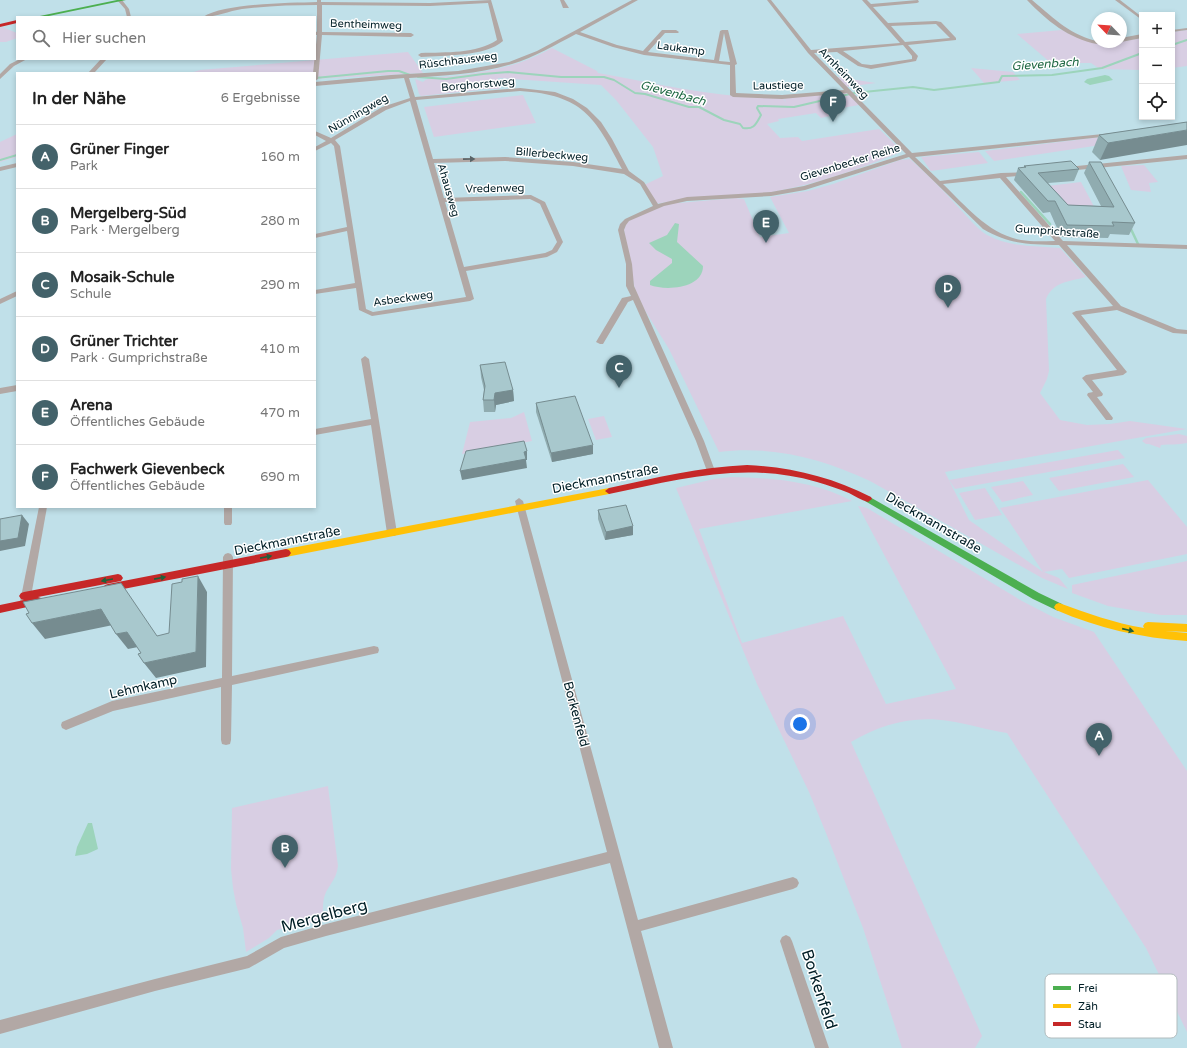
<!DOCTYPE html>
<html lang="de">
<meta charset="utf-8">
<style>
body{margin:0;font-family:"Varela Round",sans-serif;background:#f6f6f6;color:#222}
.controls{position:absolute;right:12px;top:12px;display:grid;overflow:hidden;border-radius:0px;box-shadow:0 2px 6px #0003}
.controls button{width:36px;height:36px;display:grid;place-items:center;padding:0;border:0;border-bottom:1px solid #e0e0e0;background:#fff;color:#222;font:20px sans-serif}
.compass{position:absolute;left:1091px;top:12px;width:36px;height:36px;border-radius:50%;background:#fff;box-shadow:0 2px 6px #0003;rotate:295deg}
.you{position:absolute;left:800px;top:724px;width:14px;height:14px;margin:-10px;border:3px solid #fff;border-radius:50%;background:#1a73e8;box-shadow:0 0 0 6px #1a73e833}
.badge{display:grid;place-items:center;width:26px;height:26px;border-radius:50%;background:#43626a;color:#fff;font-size:13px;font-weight:700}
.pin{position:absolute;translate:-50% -33px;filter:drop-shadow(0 1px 2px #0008)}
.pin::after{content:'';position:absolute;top:21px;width:14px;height:12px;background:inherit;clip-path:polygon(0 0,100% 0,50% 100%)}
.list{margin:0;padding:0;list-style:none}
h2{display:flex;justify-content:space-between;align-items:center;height:52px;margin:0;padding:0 16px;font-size:17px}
h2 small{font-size:13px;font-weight:400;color:#767676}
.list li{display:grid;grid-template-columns:26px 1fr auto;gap:12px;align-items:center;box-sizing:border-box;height:64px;padding:0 16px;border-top:1px solid #e0e0e0}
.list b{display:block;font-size:15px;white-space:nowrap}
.list p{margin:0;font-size:13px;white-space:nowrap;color:#767676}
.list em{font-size:13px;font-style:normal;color:#767676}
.icon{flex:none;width:22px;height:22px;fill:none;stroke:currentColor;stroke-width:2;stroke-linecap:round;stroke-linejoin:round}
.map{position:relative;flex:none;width:1187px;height:1048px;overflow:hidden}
.search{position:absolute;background:#fff;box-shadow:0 2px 6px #0003;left:16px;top:16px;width:300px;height:44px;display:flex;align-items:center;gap:10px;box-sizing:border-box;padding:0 14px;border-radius:0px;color:#767676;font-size:15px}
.panel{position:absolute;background:#fff;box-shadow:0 2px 6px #0003;left:16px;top:72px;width:300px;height:436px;border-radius:0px}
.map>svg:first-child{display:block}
.green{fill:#d8cee3}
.water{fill:#9cd4bb}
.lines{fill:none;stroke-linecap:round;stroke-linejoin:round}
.stream-far1{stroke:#9cd4bb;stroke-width:2}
.stream{stroke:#9cd4bb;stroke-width:2.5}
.street{fill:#b2a8a5;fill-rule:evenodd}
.fast{fill:#4caf50;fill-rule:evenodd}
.slow{fill:#ffc107;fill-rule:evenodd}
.jam{fill:#c62828;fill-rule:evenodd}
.wall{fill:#90acb0}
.shaded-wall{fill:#768c90}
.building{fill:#a8c8cd;stroke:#768c90}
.oneway{fill:#596366}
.oneway2{fill:#225f39}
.labels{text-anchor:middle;stroke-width:3;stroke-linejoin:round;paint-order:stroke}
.far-street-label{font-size:11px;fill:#001e26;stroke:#fff}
.far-water-label{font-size:12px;font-style:italic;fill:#1d6742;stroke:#fff}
.street-label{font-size:13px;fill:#001e26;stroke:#fff}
.near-street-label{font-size:16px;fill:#001e26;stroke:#fff}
.key{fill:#fff;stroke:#b2bcbe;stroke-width:1}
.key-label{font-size:11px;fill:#001e26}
</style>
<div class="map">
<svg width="1187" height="1048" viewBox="0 0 1187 1048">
<rect width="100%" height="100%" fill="#c0e0e9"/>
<!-- green -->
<g class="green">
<polygon points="2,27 17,33 17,38 6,42 0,42 0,28"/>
<path d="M1062 30C1092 46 1110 44 1142 38V70L1100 69 1091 63H1081L1060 68 1051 63 1017 34Z"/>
<polygon points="1187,30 1187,66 1172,68 1172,32"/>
<path d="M552 48 597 71 598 73C659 84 721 99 783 98L786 103 784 98 845 91 859 105 825 111 830 116 821 118 816 113 778 119 779 121 767 124 780 138 798 137 802 141 879 129 900 149 898 153C857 170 816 184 772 192 758 194 744 194 730 195 704 197 679 200 654 204L644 185 663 176 653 147 616 100 601 85 498 78 499 89H480L477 82H476L479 90 421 96 419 94 415 79 423 82C428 76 448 77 455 76 489 72 523 65 552 48Z"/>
<polygon points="408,52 423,73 315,79 315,73 190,73 200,70"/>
<polygon points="971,68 1013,72 1020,80 984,83"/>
<polygon points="837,77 876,83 846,87"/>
<polygon points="523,95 536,123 434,137 424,107"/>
<polygon points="1187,132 994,161 985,151 1093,138"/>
<polygon points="17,134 17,157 0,162 0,142"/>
<polygon points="979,152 988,163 931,171 921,157"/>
<path d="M910 159C927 174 943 190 958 207 967 216 976 228 987 235 1009 247 1035 246 1060 248L1086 277C1068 282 1054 281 1046 299L1049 371 1047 379 1040 393 1060 420 1087 425 1110 424 1130 421 1187 429 945 472 969 520 1043 572 1000 508 1148 480 1187 527V554L1069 578 1062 569 1044 572 1059 578 1068 589 1042 578 870 481C823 459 772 445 719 452L669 349 636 296 624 230 627 222 654 207 676 202 679 203 735 198 744 199 760 237 789 233 770 197 808 191 833 184 900 160Z"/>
<polygon points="1144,165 1158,182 1149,183 1151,192 1131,190 1121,166"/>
<polygon points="1081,182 1099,216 1064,215 1039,187"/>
<polygon points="524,412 532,441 462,454 470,422 511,418"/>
<polygon points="604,416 612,437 596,440 588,419"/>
<path d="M1179 434 1187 436V443C1178 445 1170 444 1161 445L1160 448 1149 444H1146L1142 441 1146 438Z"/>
<polygon points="1118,450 1125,458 955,489 949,480"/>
<polygon points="1123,464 1134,477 1059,491 1049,478"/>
<path d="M731 477C773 478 814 481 852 501L699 529 742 643 843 616 886 704 956 689 858 506 867 508 1022 601 1053 617 1094 632 1187 771V1032L1146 948 1007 733C987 730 969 724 949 721 914 715 881 724 851 742L982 1036 975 1048H902L863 928 826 833 809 792 757 684 676 488 714 479Z"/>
<polygon points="1023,481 1033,495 1002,502 991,487"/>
<polygon points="985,488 1002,515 975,520 959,493"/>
<polygon points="1187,561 1187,615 1161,615 1108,606 1072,593 1072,585"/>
<path d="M328 786 338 866C336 879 332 881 326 892 322 901 323 910 323 920L277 930 269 938 246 952 243 928 236 904 233 888 231 869 232 808Z"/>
</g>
<!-- water -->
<g class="water">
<polygon points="1105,75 1109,76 1113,80 1090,85 1084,82 1087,79"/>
<path d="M675 223 679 224 677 242 703 266C703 289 665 291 650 285V281L672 263V259L656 250 649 243 667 235Z"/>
<polygon points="88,823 92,823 98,849 87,854 75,856 77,847"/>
</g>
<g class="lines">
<!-- stream-far1 -->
<g class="stream-far1">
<polyline points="1172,45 1187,40"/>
<path d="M418 77 446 79 483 74 508 72 561 77H604L614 80 635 93 645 94 689 107H699L724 120 740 124 743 128C754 130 756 124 761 115L757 108 758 106 794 107 854 93 913 87 934 90 999 82 1002 76 1052 75 1102 68 1142 53"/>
<polyline points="315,78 388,71 399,71 410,75"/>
<polyline points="0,160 17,155"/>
</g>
<!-- stream -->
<g class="stream">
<polyline points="1021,192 1050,224"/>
<polyline points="1130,227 1138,244"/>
</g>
<!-- street -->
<g class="street">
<polygon points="118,0 122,0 129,9 131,17 127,17 125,9 118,1"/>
<path d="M317 0H321V2L430 3 491 0 503 41C485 57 444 55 421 57L418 55 421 53C446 52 476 54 497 40L488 3 430 6 322 5V32L411 33 414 35 411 37 322 35 318 79 315 81V73H313L317 35H315V31L317 32V5C292 5 267 6 242 9 229 11 216 17 203 17 224 3 290 3 317 2Z"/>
<polygon points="560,0 564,0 569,8 563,8"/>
<path d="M632 0H638L580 32 617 45 643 51 662 30H676L679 32 678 33H665L648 52 714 60 720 31 722 30H728L737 64 735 65 736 93 782 95 844 90 808 53 767 0H771L811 50 900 43 862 0H867L871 4 918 0 919 2 917 3 873 7 888 23 936 21 941 22 956 38V40L908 45 918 56 916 61 871 69 858 66 837 52 814 53 912 153 1113 133V135L1111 136 915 157 940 181 1001 173 1030 172V174L1028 175 1006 177 1063 241 1187 245V249L1067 245 1121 306 1177 329 1187 330V334L1173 333 1117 310 1081 315 1127 372 1123 375 1092 380 1103 394 1102 396 1097 397 1113 418 1112 420H1106L1087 395 1088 393 1093 392 1082 378 1086 375 1117 370 1072 313 1076 311 1113 306 1059 245C1028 244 1011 245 983 229L909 157 805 190 771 196 687 201 664 206 629 221 626 225 624 230 632 264 634 286 704 441 715 471 711 474 707 471 696 441 633 300 628 302 603 344H600L596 342 622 298 631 296 626 286V264L618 230 620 224 625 219 653 206 640 184 624 174 573 166 505 161 434 163 444 198 531 195 545 202 563 242 557 252 547 257 466 271 474 299 470 301 372 316 359 310 356 288 315 294V290L355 283 347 231 315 238V234L347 227 334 146 331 143 315 151V147L326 141 315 135V131L331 138 382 107 410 98 404 78 315 86V82L391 75 458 71 509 62 537 51ZM936 24 950 38 905 42 891 26ZM724 33 730 62 719 61ZM576 34 613 47 644 55 730 65V95L733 97 782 99 847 93 906 154 804 186 771 192 687 197 658 204 644 182 629 171 612 139 601 122 587 108 573 99 555 92 520 88 415 97 409 78C443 76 480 74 512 64 535 57 555 45 576 34ZM903 45 912 56V59L871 65 862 64 843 51ZM520 91C583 95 595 117 622 169L573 162 505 157 433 159 416 100ZM410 101 466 297 373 312 366 309 340 146 335 140 386 110ZM1000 178 1055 241C1044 241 1032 242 1021 240 988 234 966 206 943 184ZM530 199 540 204 557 242 552 250 545 253 464 267 445 202Z"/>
<path d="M1027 0H1032C1056 20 1070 35 1100 42L1097 44C1069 39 1046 20 1027 0Z"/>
<polygon points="1115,0 1120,0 1142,17 1142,20"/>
<polygon points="1187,28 1187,30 1172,32 1172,30"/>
<polygon points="1142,34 1142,38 1121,42 1121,38"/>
<polygon points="20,59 27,59 14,66 0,79 0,74 10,64"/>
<polygon points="101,59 107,59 94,73 88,73"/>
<polygon points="1187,155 1187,159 1067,171 1064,169 1067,167"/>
<polygon points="17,163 17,167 0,171 0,167"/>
<polygon points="17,291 17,296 0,304 0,299"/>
<polygon points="365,356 369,359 397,533 395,536 389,536 387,533 371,425 315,435 315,429 371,419 361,359"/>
<polygon points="17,385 17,391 0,394 0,388"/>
<polygon points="519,498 523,501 638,920 793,877 797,879 799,883 797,887 793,889 641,931 673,1048 659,1048 610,863 326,936 284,948 249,968 155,991 0,1034 0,1020 155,979 247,956 281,937 326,924 607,852 515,501"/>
<polygon points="39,507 47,507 30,602 28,605 25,606 22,605 20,602"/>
<polygon points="224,507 232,507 232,523 231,525 225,525 224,523"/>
<polygon points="228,553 231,554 233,557 232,676 374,646 378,647 379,650 378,653 232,685 231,740 230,744 226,745 222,744 221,740 221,687 113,711 66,730 62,728 61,725 62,722 112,701 222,678 223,557 225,554"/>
<polygon points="786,935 790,937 792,941 829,1048 815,1048 780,941 782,937"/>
</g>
<!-- fast -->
<g class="fast">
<polygon points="117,0 126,0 44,17 35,17"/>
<polygon points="868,496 1039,593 1062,604 1064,607 1062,610 1059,611 1056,610 1033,599 865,501 864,499"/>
</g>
<!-- slow -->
<g class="slow">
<polygon points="609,488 613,491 609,494 286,557 283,556 281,553 283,550 286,549"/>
<path d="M1059 603C1087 613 1114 623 1144 628L1143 626 1145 623 1148 622 1187 624V632L1165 631 1187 633V641C1141 638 1098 628 1056 610L1054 607 1056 604Z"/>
</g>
<!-- jam -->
<g class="jam">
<polygon points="17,20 17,23 0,27 0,24"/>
<path d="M747 465C791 467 832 477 871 497L872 499 868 502C861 500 855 496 849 493 839 489 828 485 817 482 745 461 680 479 609 494L605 491 609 488C655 478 700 467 747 465Z"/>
<polygon points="286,549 289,550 291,553 289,556 286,557 108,592 105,591 103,588 105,585 108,584"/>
<polygon points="118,574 121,575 123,578 121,581 38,597 41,598 43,601 41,604 0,613 0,605 24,600 21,599 19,596 21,593 24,592"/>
</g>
</g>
<!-- wall -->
<g class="wall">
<polygon points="1187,122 1100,160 1092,152 1099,135"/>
<polygon points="1089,162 1135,223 1129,235 1110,234 1108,238 1061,237 1050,212 1043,213 1014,180 1018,168 1024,168 1024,166 1079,169 1074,181 1048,183 1068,205 1101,206 1084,173"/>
<polygon points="480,365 513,390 514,401 496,405 495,412 484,412 483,400 484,390 481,377"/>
<polygon points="536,403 593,454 552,462 536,412"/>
<polygon points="598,510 633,526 633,535 605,540 598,519"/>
</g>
<!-- shaded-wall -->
<g class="shaded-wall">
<polygon points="1187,130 1187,145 1100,160 1108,143"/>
<polygon points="513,390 514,401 496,405 495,412 494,400 495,393"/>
<polygon points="593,445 593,454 552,462 551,453"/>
<polygon points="527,451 527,460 526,460 527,468 462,480 460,471"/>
<polygon points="22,515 29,524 25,546 0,551 0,541"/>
<polygon points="633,526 633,535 605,540 606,532"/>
<polygon points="198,576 207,592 206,667 156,678 144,663 196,652"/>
<polygon points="101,609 113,625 45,639 32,623"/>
<polygon points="127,632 138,647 128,649 116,634"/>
</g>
<!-- building -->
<g class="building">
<polygon points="1187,122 1187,130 1108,143 1099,135 1112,133"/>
<polygon points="1071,161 1079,169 1038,173 1068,205 1114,207 1089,162 1101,162 1135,223 1112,222 1114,226 1067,225 1055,201 1048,201 1018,168 1026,167 1024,166"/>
<polygon points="505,362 513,390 495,393 494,400 483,400 485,386 480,365"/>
<polygon points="575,396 593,445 551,453 536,403"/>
<polygon points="524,441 527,451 524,452 526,459 460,471 466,451"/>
<polygon points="626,505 633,526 606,532 598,510"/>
<polygon points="22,515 18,538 0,541 0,519"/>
<polygon points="198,576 196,652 144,663 138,654 141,653 127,632 116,634 101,609 32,623 26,614 29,613 23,602 121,583 157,636 169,633 172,584 182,582 182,579"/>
</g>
<!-- one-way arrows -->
<defs><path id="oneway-solid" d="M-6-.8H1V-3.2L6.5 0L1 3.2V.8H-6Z"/></defs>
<use class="oneway" href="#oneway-solid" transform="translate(469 159) rotate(-1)"/>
<g class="oneway2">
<use href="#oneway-solid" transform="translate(266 557) rotate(-11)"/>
<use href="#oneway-solid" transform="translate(160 578) rotate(-11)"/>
<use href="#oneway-solid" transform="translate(107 580) rotate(170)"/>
<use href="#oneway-solid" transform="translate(1128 630) rotate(13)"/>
</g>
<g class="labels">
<!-- far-street labels -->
<g class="far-street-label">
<text transform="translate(366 24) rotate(2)" y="4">Bentheimweg</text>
<text transform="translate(681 48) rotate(8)" y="4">Laukamp</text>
<text transform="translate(458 60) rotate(-7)" y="4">Rüschhausweg</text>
<text transform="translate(844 73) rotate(46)" y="4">Arnheimweg</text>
<text transform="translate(478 84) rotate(-5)" y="4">Borghorstweg</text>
<text transform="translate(778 85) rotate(-1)" y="4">Laustiege</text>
<text transform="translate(358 113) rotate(-30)" y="4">Nünningweg</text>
<text transform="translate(552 154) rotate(5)" y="4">Billerbeckweg</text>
<text transform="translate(850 162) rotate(-17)" y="4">Gievenbecker Reihe</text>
<text transform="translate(495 188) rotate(-1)" y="4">Vredenweg</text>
<text transform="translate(449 190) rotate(74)" y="4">Ahausweg</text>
<text transform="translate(1057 231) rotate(4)" y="4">Gumprichstraße</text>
<text transform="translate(403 298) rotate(-8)" y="4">Asbeckweg</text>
</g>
<!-- far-water labels -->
<g class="far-water-label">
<text transform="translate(1045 64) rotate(-4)" y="4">Gievenbach</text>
<text transform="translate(673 93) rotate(15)" y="4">Gievenbach</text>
</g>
<!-- street labels -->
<g class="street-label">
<text transform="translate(605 478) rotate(-11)" y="5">Dieckmannstraße</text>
<text transform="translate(934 522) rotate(30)" y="5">Dieckmannstraße</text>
<text transform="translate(287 540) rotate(-11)" y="5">Dieckmannstraße</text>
<text transform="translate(143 686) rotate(-13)" y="5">Lehmkamp</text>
<text transform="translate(577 714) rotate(75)" y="5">Borkenfeld</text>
</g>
<!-- near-street labels -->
<g class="near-street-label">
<text transform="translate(324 915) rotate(-15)" y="6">Mergelberg</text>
<text transform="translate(820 989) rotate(72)" y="6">Borkenfeld</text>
</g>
</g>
<!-- legend -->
<rect x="1045" y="974" width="132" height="64" rx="6" class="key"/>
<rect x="1053" y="986" width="18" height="4" fill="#4caf50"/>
<rect x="1053" y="1004" width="18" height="4" fill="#ffc107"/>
<rect x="1053" y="1022" width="18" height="4" fill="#c62828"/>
<g class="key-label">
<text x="1078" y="992">Frei</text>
<text x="1078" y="1010">Zäh</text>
<text x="1078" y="1028">Stau</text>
</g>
</svg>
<div class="controls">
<button>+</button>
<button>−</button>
<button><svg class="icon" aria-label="locate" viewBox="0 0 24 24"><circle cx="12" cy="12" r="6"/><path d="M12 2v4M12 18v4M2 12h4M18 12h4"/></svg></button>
</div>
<svg class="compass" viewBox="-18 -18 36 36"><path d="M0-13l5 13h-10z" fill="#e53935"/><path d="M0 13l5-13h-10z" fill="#767676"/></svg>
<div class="you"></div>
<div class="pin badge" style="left:1099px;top:756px">A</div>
<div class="pin badge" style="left:285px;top:868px">B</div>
<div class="pin badge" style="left:619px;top:388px">C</div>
<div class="pin badge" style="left:948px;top:308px">D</div>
<div class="pin badge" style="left:766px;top:243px">E</div>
<div class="pin badge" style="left:833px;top:122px">F</div>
<div class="search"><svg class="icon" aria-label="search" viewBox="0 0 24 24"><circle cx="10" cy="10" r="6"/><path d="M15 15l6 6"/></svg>Hier suchen</div>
<section class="panel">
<h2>In der Nähe<small>6 Ergebnisse</small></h2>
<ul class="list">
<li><span class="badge">A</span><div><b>Grüner Finger</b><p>Park</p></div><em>160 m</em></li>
<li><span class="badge">B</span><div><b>Mergelberg-Süd</b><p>Park · Mergelberg</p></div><em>280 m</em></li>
<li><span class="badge">C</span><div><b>Mosaik-Schule</b><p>Schule</p></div><em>290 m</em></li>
<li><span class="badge">D</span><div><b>Grüner Trichter</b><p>Park · Gumprichstraße</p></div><em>410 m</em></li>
<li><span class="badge">E</span><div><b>Arena</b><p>Öffentliches Gebäude</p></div><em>470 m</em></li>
<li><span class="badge">F</span><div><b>Fachwerk Gievenbeck</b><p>Öffentliches Gebäude</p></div><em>690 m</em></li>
</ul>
</section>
</div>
